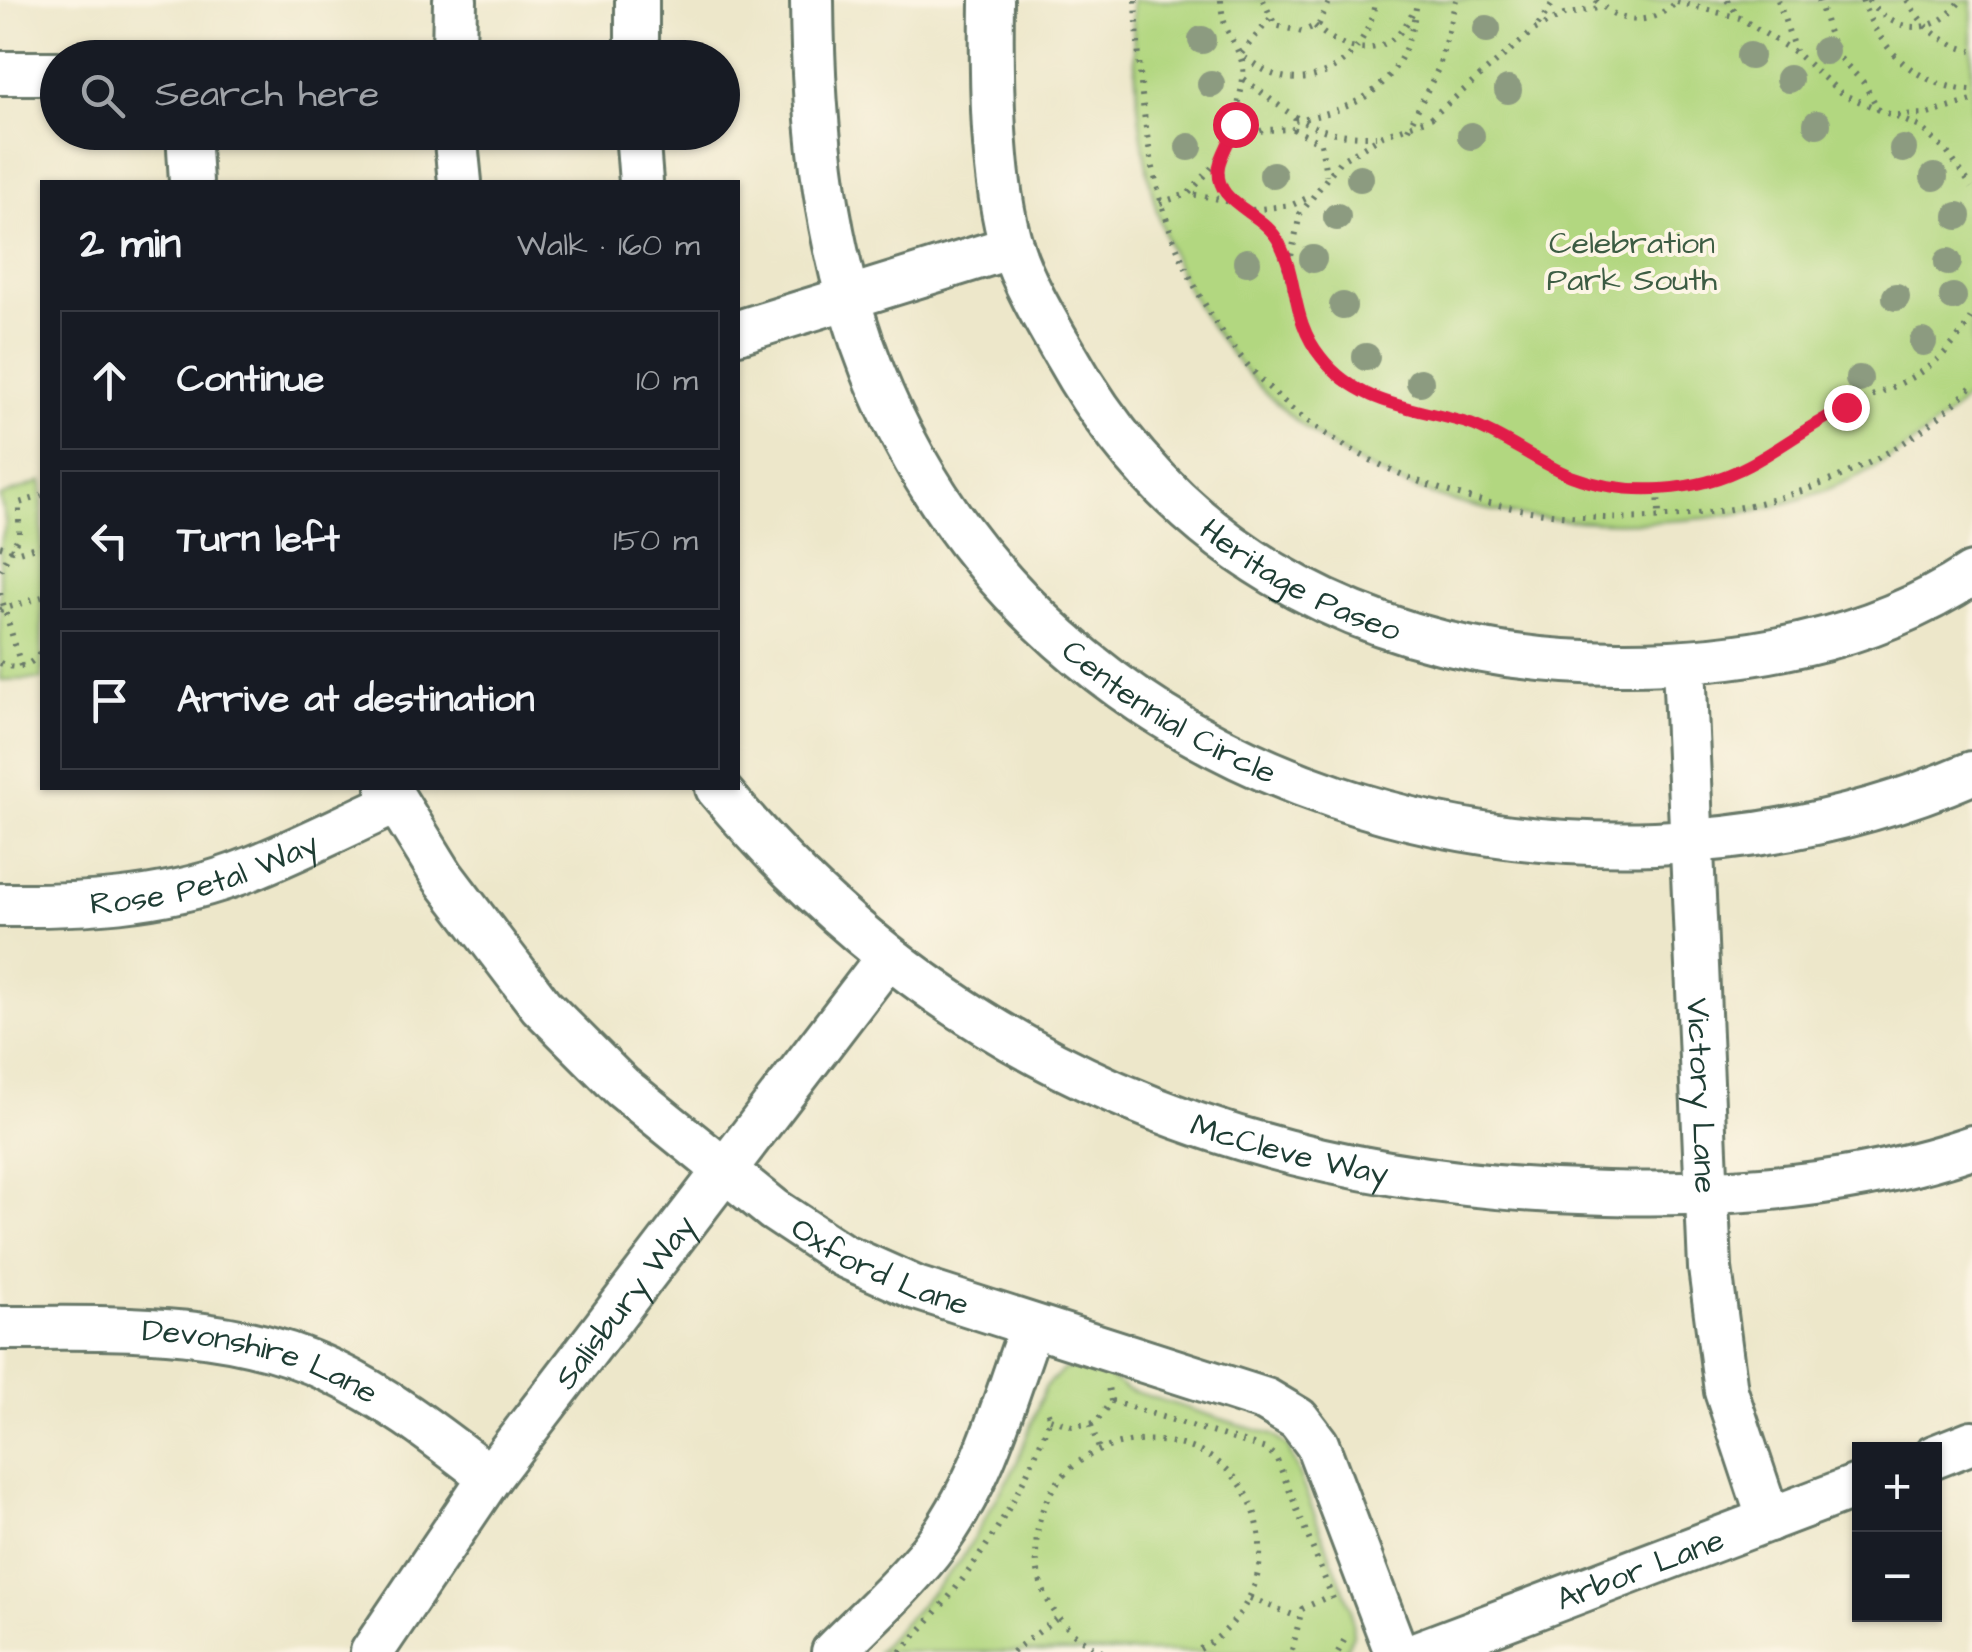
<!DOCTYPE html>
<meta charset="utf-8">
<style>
body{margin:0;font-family:"Architects Daughter",sans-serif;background:#20242c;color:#f1f3f6}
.controls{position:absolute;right:30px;bottom:30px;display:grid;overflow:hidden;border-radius:0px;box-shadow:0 2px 8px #0004}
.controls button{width:90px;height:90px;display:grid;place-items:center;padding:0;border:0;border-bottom:2px solid #363941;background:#171b24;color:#f1f3f6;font:50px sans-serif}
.stop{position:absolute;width:30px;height:30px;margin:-22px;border:8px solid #e11d48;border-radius:50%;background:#fff}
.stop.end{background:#e11d48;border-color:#fff;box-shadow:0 2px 10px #0008}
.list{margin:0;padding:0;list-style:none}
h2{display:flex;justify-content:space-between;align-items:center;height:130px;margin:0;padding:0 40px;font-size:42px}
h2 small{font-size:32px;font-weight:400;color:#9ea1a6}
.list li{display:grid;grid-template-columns:65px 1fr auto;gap:30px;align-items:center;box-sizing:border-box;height:140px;margin:0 20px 20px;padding:0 20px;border:2px solid #363941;border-radius:0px}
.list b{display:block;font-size:38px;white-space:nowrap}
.list em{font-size:32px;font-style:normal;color:#9ea1a6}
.icon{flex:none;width:55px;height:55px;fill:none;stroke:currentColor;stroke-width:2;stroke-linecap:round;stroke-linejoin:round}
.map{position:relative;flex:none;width:1972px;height:1652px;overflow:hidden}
.search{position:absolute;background:#171b24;box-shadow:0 2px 8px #0004;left:40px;top:40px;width:700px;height:110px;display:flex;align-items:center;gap:25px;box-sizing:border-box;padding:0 35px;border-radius:55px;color:#9ea1a6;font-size:38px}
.panel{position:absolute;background:#171b24;box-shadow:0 2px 8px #0004;left:40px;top:180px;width:700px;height:610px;border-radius:0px}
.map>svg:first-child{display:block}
.green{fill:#b2d780;stroke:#688a5a;stroke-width:2.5}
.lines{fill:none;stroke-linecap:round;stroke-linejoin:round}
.minor-casing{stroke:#677868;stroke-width:48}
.path{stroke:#677868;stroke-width:6;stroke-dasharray:2.5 8;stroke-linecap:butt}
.minor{stroke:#fff;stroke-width:42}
.tree{fill:#8c9b80}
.route{stroke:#e11d48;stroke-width:12}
.labels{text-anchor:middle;stroke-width:8;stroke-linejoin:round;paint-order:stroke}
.park-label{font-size:32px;fill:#3c5c43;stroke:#fcf5e5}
.street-label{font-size:32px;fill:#1f3d34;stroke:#fcf5e5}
</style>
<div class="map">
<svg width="1972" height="1652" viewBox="0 0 1972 1652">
<rect width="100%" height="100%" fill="#fcf5e5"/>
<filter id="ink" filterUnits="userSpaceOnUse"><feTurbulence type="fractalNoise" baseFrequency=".01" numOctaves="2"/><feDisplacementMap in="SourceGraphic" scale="20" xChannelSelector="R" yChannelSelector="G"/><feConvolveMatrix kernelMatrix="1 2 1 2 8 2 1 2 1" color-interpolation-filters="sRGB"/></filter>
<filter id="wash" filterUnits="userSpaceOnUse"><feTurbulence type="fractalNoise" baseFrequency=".0048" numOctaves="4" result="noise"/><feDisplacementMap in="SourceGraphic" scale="40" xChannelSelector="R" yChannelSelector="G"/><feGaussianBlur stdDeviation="2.25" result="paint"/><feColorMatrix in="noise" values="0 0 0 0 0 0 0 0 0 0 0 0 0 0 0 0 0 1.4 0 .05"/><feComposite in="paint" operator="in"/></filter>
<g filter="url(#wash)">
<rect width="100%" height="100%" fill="#ede7ca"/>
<!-- green -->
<g class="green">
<path d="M1132 0H1972V392C1880 487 1773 519 1645 522 1460 528 1299 471 1198 307 1141 213 1136 106 1132 0Z"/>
<polygon points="42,481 42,679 0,680 0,544 6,524 0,497"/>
<polygon points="1076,1366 1100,1371 1126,1389 1272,1435 1288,1447 1351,1608 1353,1634 1345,1652 877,1652 961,1560 1016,1465 1045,1387 1063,1370"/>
</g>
</g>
<g filter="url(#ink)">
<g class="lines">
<!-- minor casing -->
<g class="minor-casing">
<g id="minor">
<polyline points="637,0 637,58"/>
<path id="s1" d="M812 0C813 129 825 251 873 372 1043 799 1571 945 1972 773"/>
<path id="s2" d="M992 0C991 72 991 180 1012 248 1024 285 1047 323 1066 356 1183 565 1384 662 1618 663 1740 664 1869 642 1972 574"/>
<polyline points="454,58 455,0"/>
<polyline points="0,73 58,73"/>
<polyline points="188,132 191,182"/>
<polyline points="455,132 460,182"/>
<polyline points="637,132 641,182"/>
<polyline points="738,332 1012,247"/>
<path id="s3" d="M1684 664 1710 1268 1726 1391 1769 1520"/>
<path id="s4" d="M388 788 443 877 541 1006 622 1087 774 1210 842 1255 916 1288 1266 1400 1298 1419 1317 1444 1396 1652"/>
<path id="s5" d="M717 788C947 1066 1251 1186 1607 1193 1729 1196 1855 1187 1972 1147"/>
<path id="s6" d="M0 905C79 906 159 902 234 875 289 855 342 827 395 803"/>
<path id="s7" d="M0 1328C110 1328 229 1322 331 1371 390 1399 439 1438 490 1477"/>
<polyline points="1934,1457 1972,1442"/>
<path id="s8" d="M372 1652 490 1477 887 958"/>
<path d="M833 1652C866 1619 901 1588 930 1552 982 1486 1003 1404 1031 1327"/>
<path id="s9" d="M1420 1652 1860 1485"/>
</g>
</g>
<!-- path -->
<g class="path">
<path d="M1136 0C1141 130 1152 236 1231 344 1388 559 1792 578 1972 386"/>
<path d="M1221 0C1222 31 1233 36 1241 59 1245 70 1243 80 1241 91 1230 147 1228 151 1188 194 1319 207 1263 288 1323 359 1361 405 1412 405 1464 423 1504 436 1535 462 1573 477 1636 500 1713 490 1770 454 1785 444 1797 431 1813 423 1878 387 1932 387 1972 316"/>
<polyline points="1263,0 1275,25 1302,32 1319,24 1330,0"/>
<path d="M1596 0C1622 27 1651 25 1678 1"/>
<polyline points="1727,0 1738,15"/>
<polyline points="1778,0 1795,51"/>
<polyline points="1819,0 1835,53 1863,82 1879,110"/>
<path d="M1862 0C1879 50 1918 87 1972 90"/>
<path d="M1868 0C1895 35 1935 37 1961 0"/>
<path d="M1907 0C1925 29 1939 42 1972 51"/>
<polyline points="1677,2 1740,18 1796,53 1842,94 1920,127 1947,152 1972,187"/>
<path d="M1270 19 1240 55C1251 61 1263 71 1275 75 1325 92 1371 48 1375 0"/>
<polyline points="1538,25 1555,0"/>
<path d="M1315 26C1350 59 1394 57 1413 11"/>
<path d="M1244 79C1292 115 1312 138 1376 136"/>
<polyline points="1897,115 1928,114 1972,101"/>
<polyline points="1293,129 1321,143 1326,175"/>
<polyline points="1408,129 1439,67 1456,0"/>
<path d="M1231 143 1263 130 1293 129 1295 120C1370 108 1408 78 1417 0"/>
<polyline points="1220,162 1222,191 1229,201"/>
<polyline points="1160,203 1187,194"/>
<polyline points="1252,210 1292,205 1307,198"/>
<polyline points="1289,266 1300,214 1340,161 1383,135 1431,118 1534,30 1564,15 1603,7"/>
<polyline points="1658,489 1659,514"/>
<polyline points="0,546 19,552 42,545"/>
<polyline points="0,570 19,536 19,503 42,496"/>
<polyline points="0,593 21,666"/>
<polyline points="0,610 42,597"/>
<path d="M0 663C18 671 33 666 42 649"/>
<polyline points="1111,1401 1266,1449 1276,1457 1333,1599"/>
<polyline points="1050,1419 1072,1426 1096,1423 1111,1401 1108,1387"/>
<polyline points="1091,1425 1099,1449"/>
<polyline points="1250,1598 1298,1617"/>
<polyline points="1292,1650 1302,1609 1329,1596"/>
<path d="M900 1652C968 1582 1015 1511 1050 1419L1046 1407"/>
<polyline points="1012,1652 1059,1617"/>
<path d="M1102 1652C1067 1635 1042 1604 1037 1565 1020 1403 1267 1398 1260 1557 1258 1597 1230 1636 1194 1652"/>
<polyline points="1338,1652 1347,1635"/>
</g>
<!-- minor -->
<use href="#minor" class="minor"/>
</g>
<!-- trees -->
<g class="tree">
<circle cx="1487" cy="29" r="14"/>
<circle cx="1202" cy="40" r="14"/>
<circle cx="1825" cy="51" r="14"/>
<circle cx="1750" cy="56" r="14"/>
<circle cx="1789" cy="79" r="14"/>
<circle cx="1211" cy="84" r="14"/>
<circle cx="1508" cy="90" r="14"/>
<circle cx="1817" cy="124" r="14"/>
<circle cx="1471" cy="136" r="14"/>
<circle cx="1189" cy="147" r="14"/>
<circle cx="1903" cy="149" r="14"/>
<circle cx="1273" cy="175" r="14"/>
<circle cx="1934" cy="177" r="14"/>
<circle cx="1360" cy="178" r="14"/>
<circle cx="1958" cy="216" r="14"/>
<circle cx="1337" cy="217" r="14"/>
<circle cx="1313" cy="259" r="14"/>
<circle cx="1247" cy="262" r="14"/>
<circle cx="1948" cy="262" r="14"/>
<circle cx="1896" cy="297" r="14"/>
<circle cx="1953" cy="297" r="14"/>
<circle cx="1343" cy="306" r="14"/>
<circle cx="1923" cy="342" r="14"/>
<circle cx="1366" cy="357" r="14"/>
<circle cx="1859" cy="379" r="14"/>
<circle cx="1420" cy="382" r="14"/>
</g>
</g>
<g class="lines" filter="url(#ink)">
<!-- route -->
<path class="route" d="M1235 124C1232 139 1222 152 1219 166 1213 206 1264 210 1280 244 1299 282 1291 320 1321 357 1359 406 1415 407 1470 424 1506 437 1536 462 1571 476 1626 497 1697 493 1749 465 1783 447 1811 424 1846 407"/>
</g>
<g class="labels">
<!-- park labels -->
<g class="park-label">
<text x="1632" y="253">Celebration<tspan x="1632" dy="37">Park South</tspan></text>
</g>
<!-- street labels -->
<g class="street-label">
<text dy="11" stroke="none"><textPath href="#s2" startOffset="702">Heritage Paseo</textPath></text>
<text dy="11" stroke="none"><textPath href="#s1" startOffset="840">Centennial Circle</textPath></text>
<text dy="11" stroke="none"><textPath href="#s6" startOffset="208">Rose Petal Way</textPath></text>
<text dy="11" stroke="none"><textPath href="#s3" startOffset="432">Victory Lane</textPath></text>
<text dy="11" stroke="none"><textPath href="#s5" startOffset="690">McCleve Way</textPath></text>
<text dy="11" stroke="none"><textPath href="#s4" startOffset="698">Oxford Lane</textPath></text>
<text dy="11" stroke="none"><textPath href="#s8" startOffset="432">Salisbury Way</textPath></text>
<text dy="11" stroke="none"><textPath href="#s7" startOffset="265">Devonshire Lane</textPath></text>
<text dy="11" stroke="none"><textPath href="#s9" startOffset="235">Arbor Lane</textPath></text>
</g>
</g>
</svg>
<div class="controls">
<button>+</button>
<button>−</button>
</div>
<div class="stop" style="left:1235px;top:124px"></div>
<div class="stop end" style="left:1846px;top:407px"></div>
<div class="search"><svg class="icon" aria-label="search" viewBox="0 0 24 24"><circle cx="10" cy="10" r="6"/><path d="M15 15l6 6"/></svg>Search here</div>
<section class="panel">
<h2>2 min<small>Walk · 160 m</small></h2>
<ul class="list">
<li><svg class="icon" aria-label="ahead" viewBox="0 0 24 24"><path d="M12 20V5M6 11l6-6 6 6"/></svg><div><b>Continue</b></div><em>10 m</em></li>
<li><svg class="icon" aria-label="left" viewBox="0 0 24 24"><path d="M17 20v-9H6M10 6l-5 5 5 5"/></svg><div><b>Turn left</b></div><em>150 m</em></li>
<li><svg class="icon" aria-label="arrive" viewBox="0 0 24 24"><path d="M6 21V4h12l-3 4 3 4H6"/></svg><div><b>Arrive at destination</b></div></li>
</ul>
</section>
</div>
